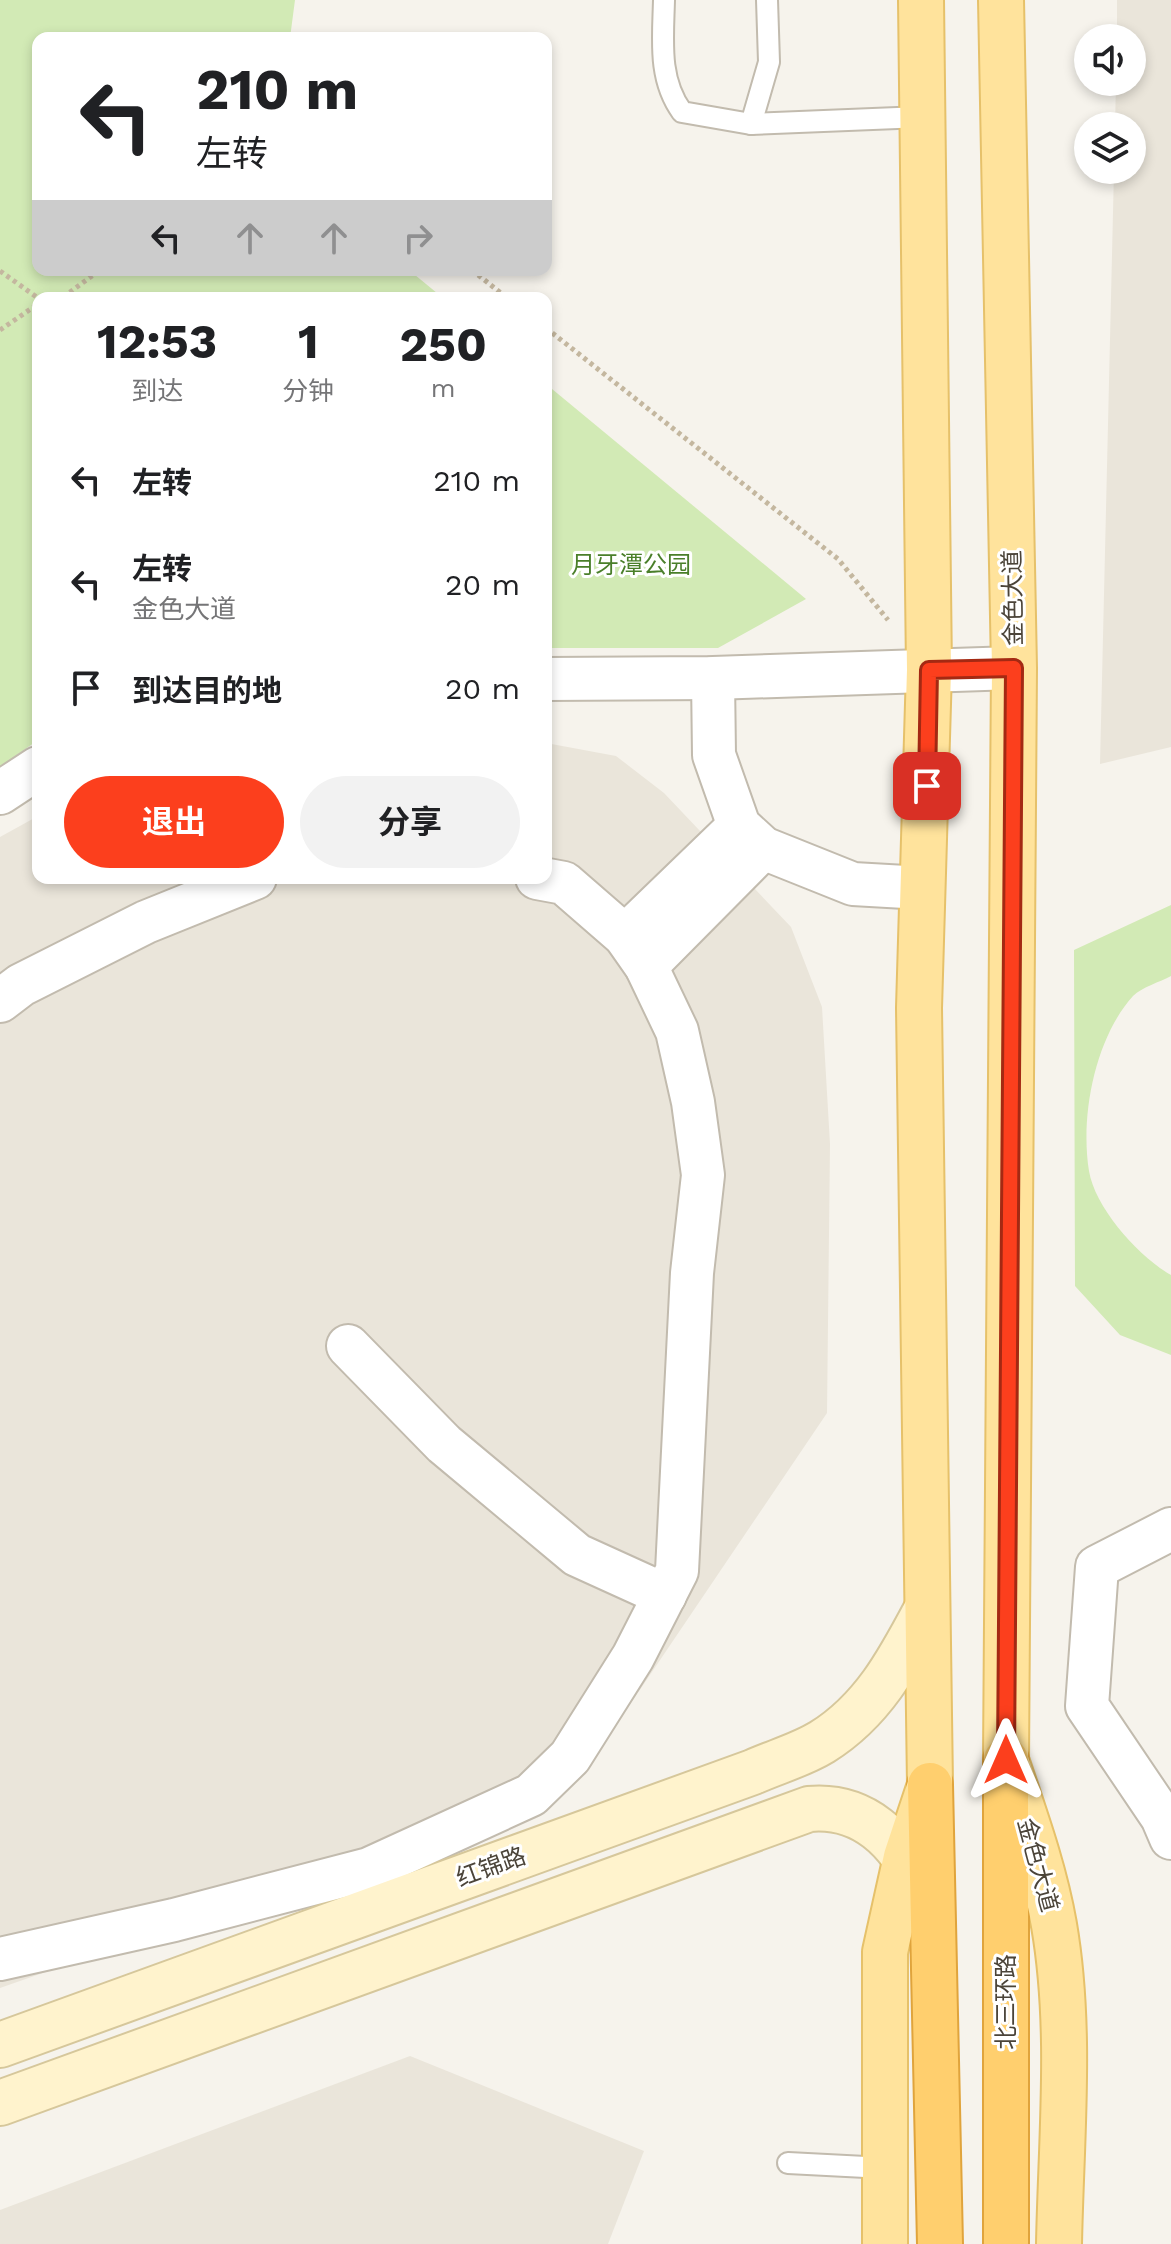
<!DOCTYPE html>
<html lang="zh">
<meta charset="utf-8">
<style>
:root{--surface:#fff;--page:#f2f2f2;--text:#202124;--muted:#757577;--accent:#fc3f1d}
body{margin:0;font-family:"Work Sans","Noto Sans SC",sans-serif;background:var(--page);color:var(--text);height:100vh;display:flex;flex-direction:column;font-size:30px;white-space:nowrap}
*{box-sizing:border-box;margin:0}
p{font-size:26px;color:var(--muted)}
.icon{flex:none;width:44px;height:44px;fill:none;stroke:currentColor;stroke-width:2;stroke-linecap:round;stroke-linejoin:round}
.map{position:relative;flex:1;overflow:hidden}
.drawer{position:absolute;left:32px;top:292px;width:520px;height:592px;display:flex;flex-direction:column;background:var(--surface);border-radius:16px;box-shadow:0 4px 12px #0003}
.drawer>*{flex:none}
.hud{position:absolute;left:32px;top:32px;width:520px;height:244px;border-radius:16px;box-shadow:0 4px 12px #0003;background:#fff;color:var(--text);overflow:hidden}
.tools{position:absolute;left:1074px;top:24px;display:grid;gap:16px}
.tools a{display:grid;place-items:center;width:72px;height:72px;border-radius:50%;background:var(--surface);box-shadow:0 4px 12px #0003;font-size:40px}
.pin{position:absolute;display:grid;place-items:center;width:68px;height:68px;color:#fff;margin:-34px;border-radius:16px;box-shadow:0 4px 12px #0006}
.me{position:absolute;width:88px;margin:-44px;rotate:0deg;stroke-linejoin:round;filter:drop-shadow(0 0 6px #0008)}
.turn{display:flex;align-items:center;gap:28px;height:168px;padding:0 32px;font-size:36px}
.turn .icon{width:104px;height:104px;stroke-width:2.5}
.turn b{display:block;font-size:56px;line-height:68px}
.lanes{display:flex;align-items:center;height:76px;padding:0 32px;background:#0003;justify-content:center;gap:40px;direction:ltr}
.lanes .off{opacity:.35}
.eta{display:flex;justify-content:space-evenly;align-items:center;height:136px;text-align:center}
.eta b{font-size:48px;font-weight:700;line-height:56px}
.button{display:flex;gap:16px;margin-top:auto;padding:16px 32px}
.button a{flex:1;height:92px;border-radius:48px;background:var(--accent);color:#fff;font-size:32px;font-weight:700;line-height:92px;text-align:center}
.button a+a{background:var(--page);color:var(--text)}
ul{padding:0;list-style:none}
li{display:flex;align-items:center;gap:24px;height:104px;padding:0 32px}
li div{flex:1}
li b{display:block;font-size:30px}
li em{font-style:normal}
.map>svg:first-child{display:block}
.residential{fill:#eae5da}
.green{fill:#d2eab5}
.lines{fill:none;stroke-linecap:round;stroke-linejoin:round}
.lane-casing{stroke:#c2bbae;stroke-width:24}
.street-casing{stroke:#c2bbae;stroke-width:46}
.secondary-casing{stroke:#d6c79b;stroke-width:48}
.primary-casing{stroke:#e6c16a;stroke-width:48}
.highway-casing{stroke:#e0a43c;stroke-width:48}
.path{stroke:#c4b79f;stroke-width:5;stroke-dasharray:4 4;stroke-linecap:butt}
.lane{stroke:#fff;stroke-width:20}
.street{stroke:#fff;stroke-width:42}
.secondary{stroke:#fff3cd;stroke-width:44}
.primary{stroke:#ffe39c;stroke-width:44}
.highway{stroke:#ffcf6e;stroke-width:44}
.route-casing{stroke:#a42913;stroke-width:20}
.route{stroke:#fc3f1d;stroke-width:14}
.labels{text-anchor:middle;stroke-width:6;stroke-linejoin:round;paint-order:stroke}
.park-label{font-size:24px;fill:#4a7f2a;stroke:#fff}
.street-label{font-size:24px;fill:#4b4439;stroke:#fff}
</style>
<div class="map">
<svg width="1171" height="2244" viewBox="0 0 1171 2244">
<rect width="100%" height="100%" fill="#f6f3ec"/>
<!-- residential -->
<g class="residential">
<polygon points="1117,0 1171,0 1171,747 1100,764 1114,170 1132,170 1132,126 1115,126 1116,82 1132,82 1132,38 1117,38"/>
<polygon points="546,743 616,756 664,793 791,927 822,1007 830,1144 827,1413 608,1737 534,1801 0,1988 0,837 38,816 38,878 546,878"/>
<polygon points="410,2056 644,2151 608,2244 0,2244 0,2210"/>
</g>
<!-- green -->
<g class="green">
<polygon points="0,0 295,0 290,38 38,38 38,270 409,270 443,298 38,298 38,740 0,767"/>
<polygon points="546,384 806,599 718,648 546,648"/>
<path d="M 1171,905 L 1171,976 C 1160,982 1142,987 1133,996 C 1095,1038 1080,1116 1089,1171 C 1095,1208 1139,1257 1171,1275 L 1171,1355 L 1120,1335 L 1075,1286 L 1074,950 Z"/>
</g>
<g class="lines">
<defs>
<g id="lane">
<path d="M 664,0 C 663,40 658,79 682,112 L 751,124 L 922,117"/>
<polyline points="751,124 769,62 767,0"/>
<polyline points="788,2163 885,2168"/>
</g>
<g id="street">
<polyline points="713,678 714,755 739,826 763,848 853,884 923,888"/>
<polyline points="546,679 713,678 1014,668"/>
<polyline points="0,793 38,768"/>
<polyline points="625,936 739,826"/>
<polyline points="646,966 763,848"/>
<polyline points="0,1001 21,985 146,922 255,878"/>
<polyline points="348,1346 444,1444 577,1555 665,1595"/>
<polyline points="1171,1529 1097,1567 1087,1706 1162,1817 1171,1838"/>
<polyline points="0,1959 174,1920 369,1869 531,1795 570,1757 633,1657 677,1571 692,1273 703,1175 693,1102 677,1031 646,966 625,936 564,883 537,878"/>
</g>
<g id="secondary">
<path d="M 0,2045 L 753,1772 C 775,1762 801,1755 822,1742 C 872,1711 898,1663 925,1612"/>
<path d="M 0,2103 L 809,1809 C 863,1804 900,1840 921,1888"/>
</g>
<g id="primary">
<path d="M 1001,0 L 1014,668 L 1006,1760 C 1024,1814 1044,1868 1054,1925 C 1072,2029 1061,2139 1059,2244"/>
<polyline points="885,2244 885,1952 906,1857 930,1785 919,1008 929,670 921,0"/>
</g>
<g id="highway">
<polyline points="930,1785 940,2244"/>
<polyline points="1006,2244 1006,1760"/>
</g>
</defs>
<!-- lane casing -->
<use href="#lane" class="lane-casing"/>
<!-- street casing -->
<use href="#street" class="street-casing"/>
<!-- secondary casing -->
<use href="#secondary" class="secondary-casing"/>
<!-- primary casing -->
<use href="#primary" class="primary-casing"/>
<!-- highway casing -->
<use href="#highway" class="highway-casing"/>
<!-- path -->
<g class="path">
<polyline points="472,270 507,298"/>
<polyline points="0,271 38,298"/>
<polyline points="55,298 66,295 100,270"/>
<polyline points="546,328 838,559 888,620"/>
<polyline points="0,330 38,304"/>
</g>
<!-- lane -->
<use href="#lane" class="lane"/>
<!-- street -->
<use href="#street" class="street"/>
<!-- secondary -->
<use href="#secondary" class="secondary"/>
<!-- primary -->
<use href="#primary" class="primary"/>
<!-- highway -->
<use href="#highway" class="highway"/>
</g>
<g class="lines">
<defs>
<polyline id="route" points="927,786 929,670 1014,668 1006,1760"/>
</defs>
<!-- route casing -->
<use href="#route" class="route-casing"/>
<!-- route -->
<use href="#route" class="route"/>
</g>
<g class="labels">
<!-- park labels -->
<g class="park-label">
<text x="631" y="573">月牙潭公园</text>
</g>
<!-- street labels -->
<g class="street-label">
<text transform="translate(1013 598) rotate(-91)" y="8">金色大道</text>
<text transform="translate(1038 1865) rotate(75)" y="8">金色大道</text>
<text transform="translate(491 1867) rotate(-20)" y="8">红锦路</text>
<text transform="translate(1006 2002) rotate(-90)" y="8">北三环路</text>
</g>
</g>
</svg>
<div class="tools">
<a><svg class="icon" aria-label="sound" viewBox="0 0 24 24"><path d="M4 9h4l5-4v14l-5-4H4zM17 9q2 3 0 6"/></svg></a>
<a><svg class="icon" aria-label="layers" viewBox="0 0 24 24"><path d="M12 4l9 5-9 5-9-5zM3 14l9 5 9-5"/></svg></a>
</div>
<div class="pin" style="left:927px;top:786px;background:#d93025"><svg class="icon" aria-label="arrive" viewBox="0 0 24 24"><path d="M6 21V4h12l-3 4 3 4H6"/></svg></div>
<svg class="me" style="left:1006px;top:1760px" viewBox="-20 -20 40 40"><path d="M0-17L14 15 0 8-14 15z" fill="#fc3f1d" stroke="#fff" stroke-width="4"/></svg>
<div class="hud">
<div class="turn"><svg class="icon" aria-label="left" viewBox="0 0 24 24"><path d="M17 20v-9H6M10 6l-5 5 5 5"/></svg><div><b>210 m</b>左转</div></div>
<div class="lanes"><svg class="icon" aria-label="left" viewBox="0 0 24 24"><path d="M17 20v-9H6M10 6l-5 5 5 5"/></svg><svg class="icon off" aria-label="ahead" viewBox="0 0 24 24"><path d="M12 20V5M6 11l6-6 6 6"/></svg><svg class="icon off" aria-label="ahead" viewBox="0 0 24 24"><path d="M12 20V5M6 11l6-6 6 6"/></svg><svg class="icon off" aria-label="right" viewBox="0 0 24 24"><path d="M7 20v-9h11M14 6l5 5-5 5"/></svg></div>
</div>
<section class="drawer">
<div class="eta">
<div><b>12:53</b><p>到达</p></div>
<div><b>1</b><p>分钟</p></div>
<div><b>250</b><p>m</p></div>
</div>
<ul>
<li><svg class="icon" aria-label="left" viewBox="0 0 24 24"><path d="M17 20v-9H6M10 6l-5 5 5 5"/></svg><div><b>左转</b></div><em>210 m</em></li>
<li><svg class="icon" aria-label="left" viewBox="0 0 24 24"><path d="M17 20v-9H6M10 6l-5 5 5 5"/></svg><div><b>左转</b><p>金色大道</p></div><em>20 m</em></li>
<li><svg class="icon" aria-label="arrive" viewBox="0 0 24 24"><path d="M6 21V4h12l-3 4 3 4H6"/></svg><div><b>到达目的地</b></div><em>20 m</em></li>
</ul>
<div class="button"><a>退出</a><a>分享</a></div>
</section>
</div>
